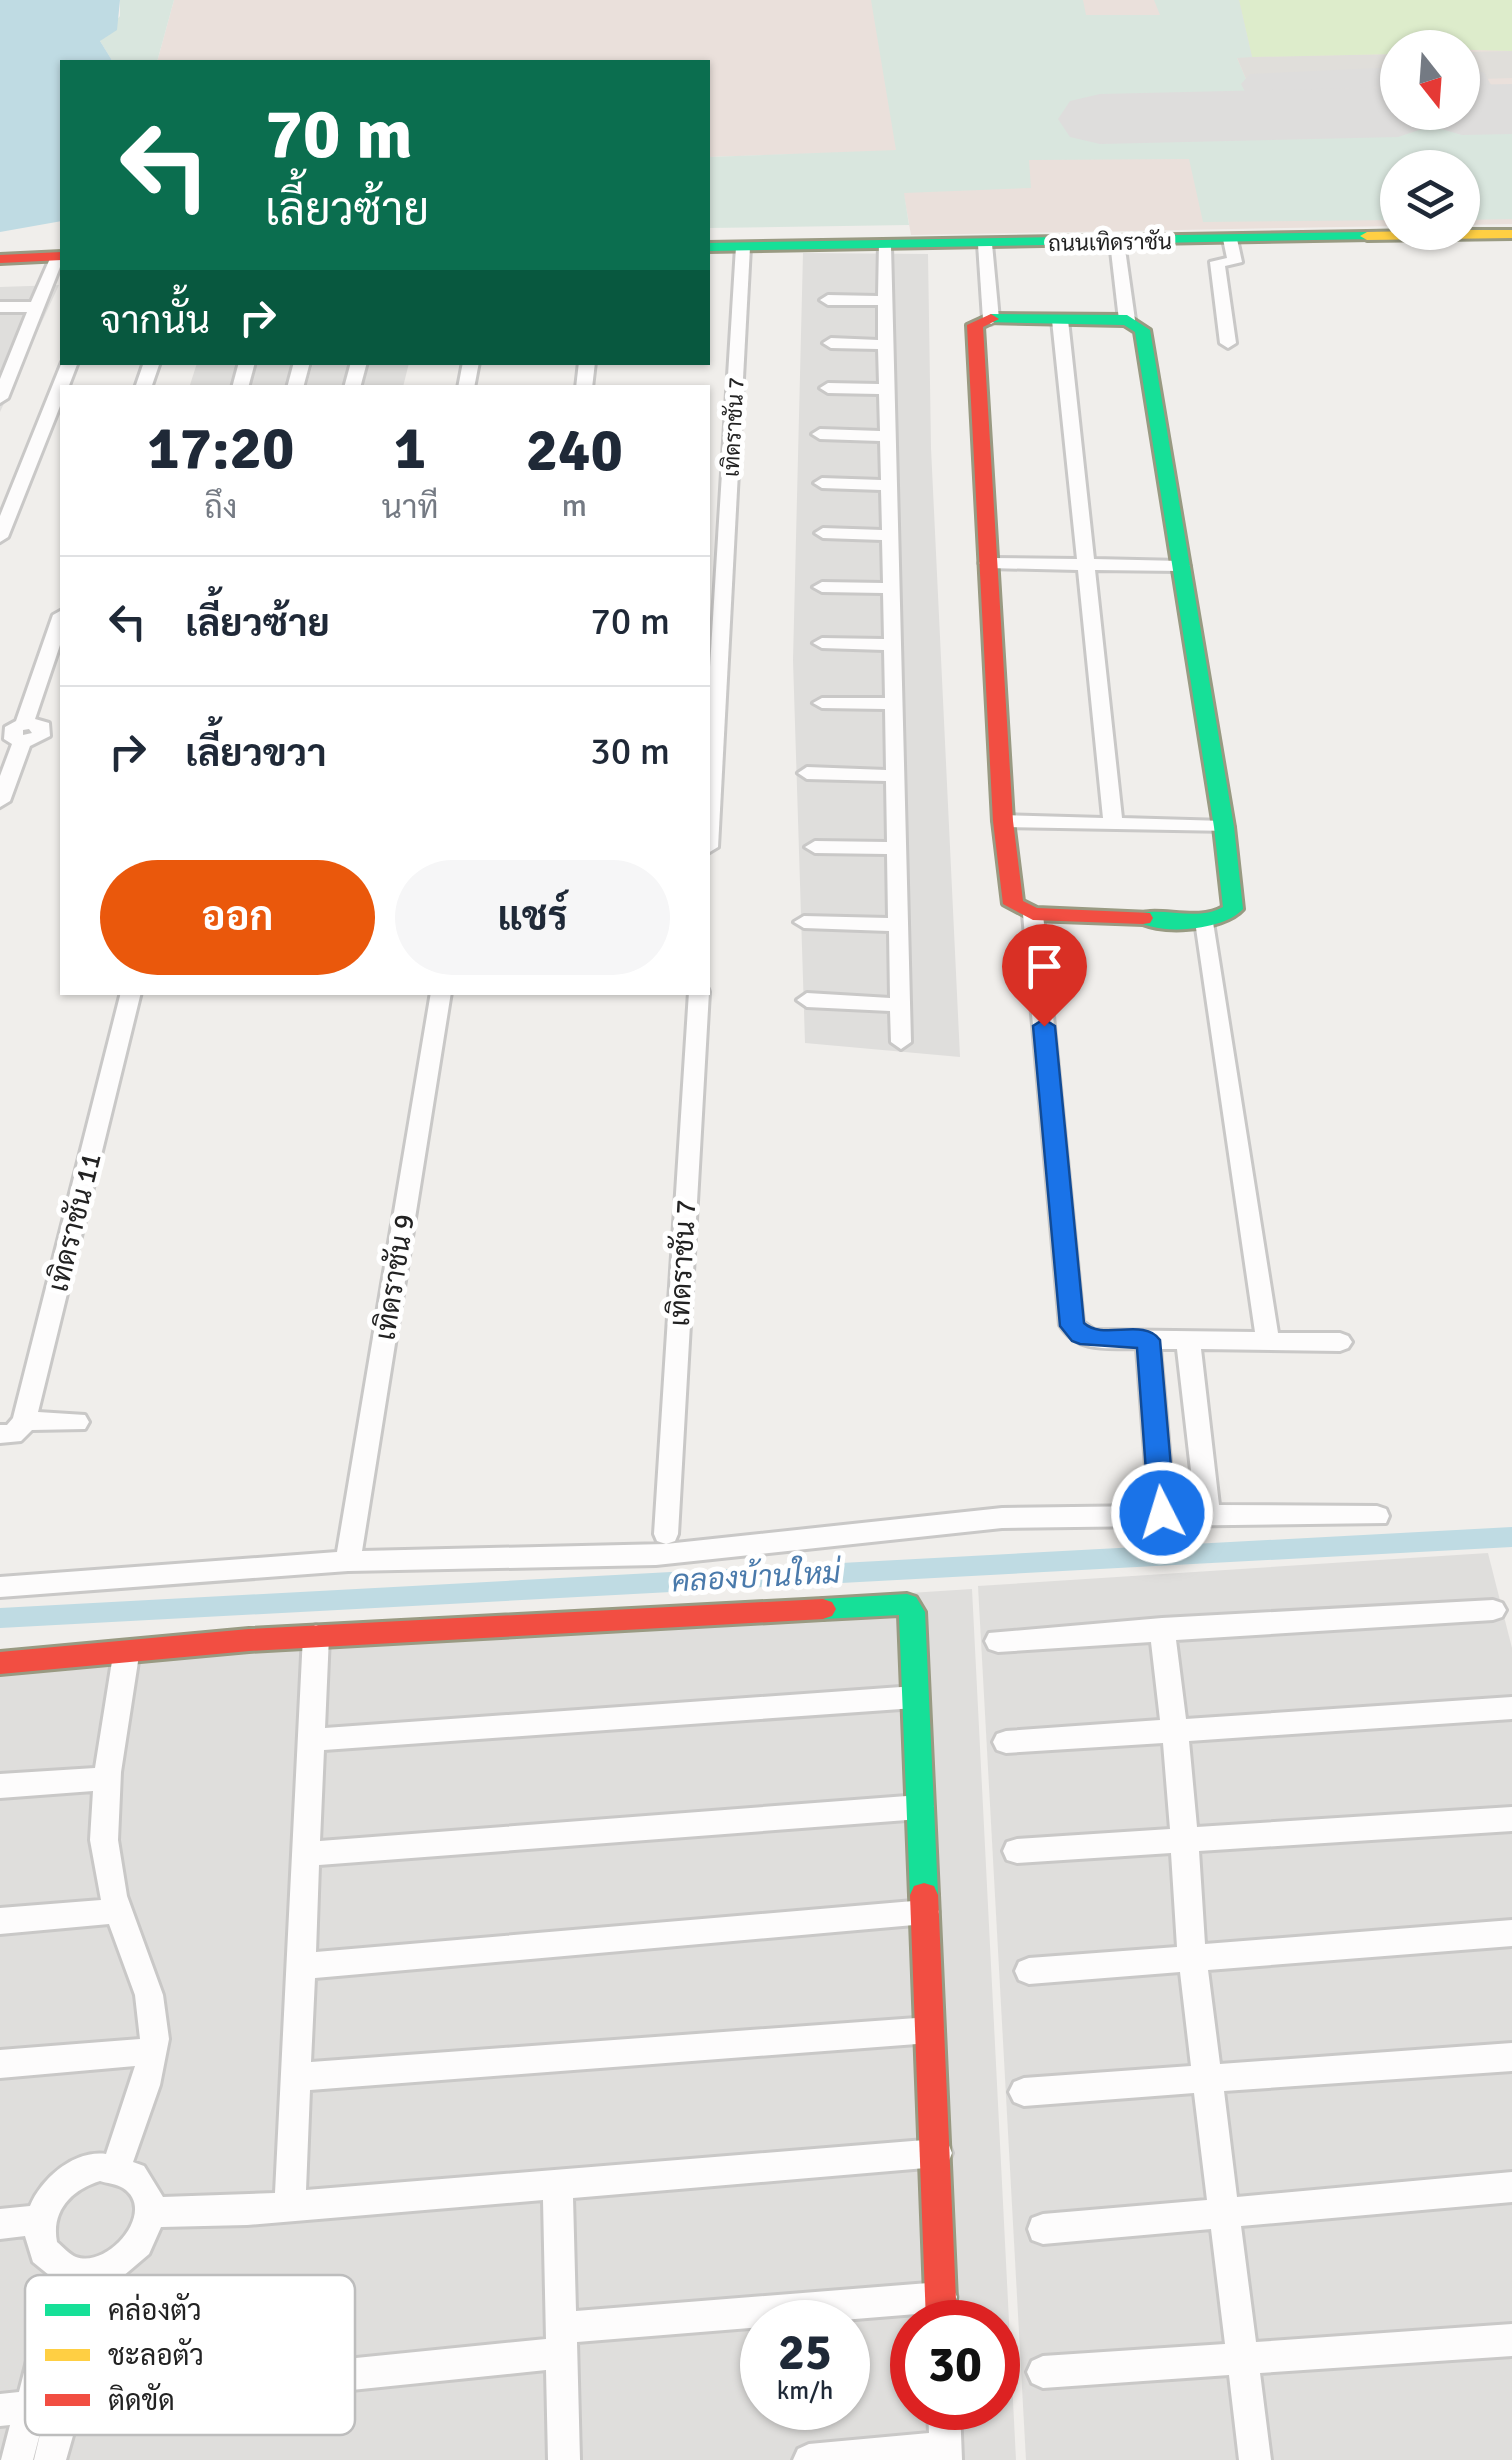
<!DOCTYPE html>
<html lang="th">
<meta charset="utf-8">
<style>
:root{--surface:#fff;--page:#f6f6f7;--text:#1f2937;--muted:#747a83;--line:#e0e1e3;--accent:#ea580c}
body{margin:0;font-family:Signika,Sarabun,sans-serif;background:var(--page);color:var(--text);height:100vh;display:flex;flex-direction:column;font-size:38px;white-space:nowrap}
*{box-sizing:border-box;margin:0}
p{font-size:32px;color:var(--muted)}
.icon{flex:none;width:55px;height:55px;fill:none;stroke:currentColor;stroke-width:2;stroke-linecap:round;stroke-linejoin:round}
.map{position:relative;flex:1;overflow:hidden}
.details{position:absolute;left:60px;top:385px;width:650px;height:610px;display:flex;flex-direction:column;background:var(--surface);border-radius:0px;box-shadow:0 2px 8px #0004}
.details>*{flex:none}
.hud{position:absolute;left:60px;top:60px;width:650px;height:305px;border-radius:0px;box-shadow:0 2px 8px #0004;background:#0b6e4f;color:#fff;overflow:hidden}
.needle{width:65px;rotate:163deg}
.controls{position:absolute;left:1380px;top:30px;display:grid;gap:20px}
.controls a{display:grid;place-items:center;width:100px;height:100px;border-radius:50%;background:var(--surface);box-shadow:0 2px 8px #0004;font-size:50px}
.speed{position:absolute;left:740px;top:2300px;display:flex;gap:20px;font-size:50px;font-weight:700;text-align:center}
.speed>*{display:grid;place-content:center;width:130px;height:130px;border-radius:50%;background:var(--surface);box-shadow:0 2px 8px #0004;line-height:1}
.speed small{font-size:25px;font-weight:400}
.speed .limit{border:15px solid #d22;background:#fff;color:#111}
.pin{position:absolute;display:grid;place-items:center;width:85px;height:85px;color:#fff;margin:-102px -42px;border-radius:50% 50% 50% 0;rotate:-45deg;box-shadow:0 0 10px #0007}
.pin .icon{rotate:45deg}
.me{position:absolute;width:110px;margin:-55px;rotate:355deg;stroke-linejoin:round;filter:drop-shadow(0 0 8px #0008)}
.turn{display:flex;align-items:center;gap:35px;height:210px;padding:0 40px;font-size:45px}
.turn .icon{width:130px;height:130px;stroke-width:2.5}
.turn b{display:block;font-size:70px;line-height:85px}
.then{display:flex;align-items:center;height:95px;padding:0 40px;background:#0003;gap:20px;font-size:38px}
.eta{display:flex;justify-content:space-evenly;align-items:center;height:170px;text-align:center}
.eta b{font-size:60px;font-weight:700;line-height:70px}
.button{display:flex;gap:20px;margin-top:auto;padding:20px 40px}
.button a{flex:1;height:115px;border-radius:60px;background:var(--accent);color:#fff;font-size:40px;font-weight:700;line-height:115px;text-align:center}
.button a+a{background:var(--page);color:var(--text)}
ul{padding:0;list-style:none}
li{display:flex;align-items:center;gap:30px;height:130px;padding:0 40px;border-top:2px solid var(--line)}
li div{flex:1}
li b{display:block;font-size:38px}
li em{font-style:normal}
.map>svg:first-child{display:block}
.residential{fill:#dfdedc;fill-rule:evenodd}
.military{fill:#eae0db;fill-rule:evenodd}
.airport{fill:#e0deda}
.grass{fill:#ddeccb}
.wetland{fill:#d9e6de}
.water{fill:#bfdbe3}
.lines{fill:none;stroke-linecap:round;stroke-linejoin:round}
.canal{fill:#bfdbe3;fill-rule:evenodd}
.taxiway{fill:#dedddc;fill-rule:evenodd}
.runway{fill:#dedddc;fill-rule:evenodd}
.street-casing{stroke:#c9c8c7;stroke-width:6}
.fast-casing{stroke:#999a82;stroke-width:6}
.slow-casing{stroke:#999a82;stroke-width:6}
.jam-casing{stroke:#999a82;stroke-width:6}
.street{fill:#fdfcfc;fill-rule:evenodd}
.fast{fill:#16e098;fill-rule:evenodd}
.slow{fill:#ffcf43;fill-rule:evenodd}
.jam{fill:#f24e42;fill-rule:evenodd}
.route{fill:#1a73e8;stroke:#114b97;stroke-width:2.5}
.labels{text-anchor:middle;stroke-width:10;stroke-linejoin:round;paint-order:stroke}
.far-street-label{font-size:22px;fill:#222;stroke:#fff}
.street-label{font-size:28px;fill:#222;stroke:#fff}
.water-label{font-size:30px;font-style:italic;fill:#4a7aab;stroke:#fff}
.key{fill:#fff;stroke:#bdbdbd;stroke-width:2.5}
.key-label{font-size:28px;fill:#222}
</style>
<div class="map">
<svg width="1512" height="2460" viewBox="0 0 1512 2460">
<rect width="100%" height="100%" fill="#f0eeeb"/>
<!-- residential -->
<g class="residential">
<polygon points="803,253 928,254 931,448 960,1057 805,1043 793,660"/>
<polygon points="59,285 0,412 0,287"/>
<polygon points="197,363 296,363 290,387 189,388"/>
<polygon points="313,363 409,363 403,387 306,388"/>
<polygon points="1488,1553 1512,1648 1512,2460 1026,2460 978,1586"/>
<path d="M 972,1589 L 1016,2460 L 0,2460 L 0,1651 ZM 762,2322 L 848,2322 L 848,2408 L 762,2408 ZM 912,2322 L 998,2322 L 998,2408 L 912,2408 Z"/>
</g>
<!-- military -->
<path class="military" d="M 174,0 L 1512,0 L 1512,224 L 1463,225 L 1462,168 L 1398,168 L 1397,226 L 911,235 L 896,151 L 708,157 L 708,62 L 157,62 ZM 1398,48 L 1462,48 L 1462,112 L 1398,112 Z"/>
<!-- airport -->
<g class="airport">
<polygon points="1512,51 1512,78 1483,79 1494,100 1470,101 1463,87 1463,52"/>
<polygon points="1397,54 1397,82 1276,84 1285,105 1257,105 1237,57"/>
</g>
<!-- grass -->
<polygon class="grass" points="1239,0 1512,0 1512,51 1398,48 1397,54 1252,57"/>
<!-- wetland -->
<g class="wetland">
<polygon points="120,0 174,0 157,62 113,62 100,41 120,16"/>
<polygon points="871,0 1083,0 1086,15 1160,15 1154,0 1239,0 1252,57 1237,58 1257,105 1091,109 1096,129 1512,120 1512,219 1463,220 1462,168 1398,168 1397,220 1203,222 1189,159 1029,160 1031,188 904,193 909,225 708,228 708,157 896,150"/>
</g>
<!-- water -->
<polygon class="water" points="0,0 120,0 117,30 100,41 113,62 62,62 62,221 0,232"/>
<g class="lines">
<!-- canal -->
<polygon class="canal" points="1512,1527 1512,1547 0,1628 0,1608"/>
<!-- taxiway -->
<g class="taxiway">
<polygon points="1462,66 1484,73 1499,98 1512,103 1511,116 1499,119 1473,112 1462,95"/>
<path d="M 1398,67 L 1398,87 L 1279,91 L 1288,108 C 1278,123 1265,127 1248,122 L 1243,115 L 1252,105 L 1241,84 L 1250,74 Z"/>
</g>
<!-- runway -->
<polygon class="runway" points="1512,84 1512,134 1462,135 1431,126 1398,137 1100,144 1070,137 1058,119 1070,101 1100,94 1398,87 1398,112 1462,112 1462,85"/>
<defs>
<g id="street">
<polygon points="1230,235 1237,239 1242,262 1225,266 1236,343 1228,348 1220,343 1210,262 1227,258 1223,239"/>
<polygon points="1117,238 1124,242 1135,320 1127,325 1119,320 1110,242"/>
<polygon points="985,240 992,244 999,319 991,324 983,319 978,244"/>
<polygon points="743,243 750,247 718,847 708,853 708,699 736,247"/>
<polygon points="879,243 891,246 911,1042 901,1049 891,1042 890,1011 807,1007 797,1000 807,993 890,998 889,931 804,928 794,922 804,916 888,918 887,854 815,853 805,847 815,841 887,842 886,781 807,779 798,773 807,767 886,770 885,709 822,708 813,703 822,698 885,698 884,650 822,648 813,643 822,638 884,639 883,593 822,592 813,587 822,582 883,583 882,540 823,538 815,533 823,528 882,530 881,490 822,488 814,483 822,478 881,480 880,441 820,439 812,434 820,429 880,431 879,394 828,393 820,388 828,383 879,384 878,349 831,348 823,343 831,338 878,340 878,305 828,305 820,300 828,295 878,296"/>
<polygon points="52,254 62,254 62,262 8,398 0,403 0,379 27,312 0,312 0,302 31,302"/>
<polygon points="1060,315 1068,320 1094,559 1181,561 1190,566 1181,571 1095,570 1122,818 1224,821 1234,827 1231,831 1003,827 993,821 1003,815 1103,818 1078,570 988,568 979,563 988,558 1077,559 1052,320"/>
<polygon points="62,362 78,362 68,388 62,388 62,401 8,537 0,542 0,516"/>
<polygon points="144,362 160,362 151,388 135,388"/>
<polygon points="239,362 255,362 248,388 232,388"/>
<polygon points="294,362 310,362 303,388 287,388"/>
<polygon points="351,362 367,362 360,388 344,388"/>
<polygon points="463,362 479,362 474,388 458,388"/>
<polygon points="579,362 595,362 592,388 576,388"/>
<path d="M 62,610 L 62,639 L 35,719 L 49,723 L 50,736 L 30,746 L 10,801 L 0,807 L 0,776 L 12,744 L 4,739 L 5,727 L 16,721 L 53,615 ZM 23,730 L 29,729 L 32,733 L 23,735 Z"/>
<path d="M 1033,908 L 1043,914 L 1083,1322 L 1094,1330 L 1255,1332 L 1195,921 L 1198,916 L 1212,916 L 1278,1333 L 1340,1333 L 1348,1336 L 1352,1342 L 1348,1348 L 1340,1351 L 1201,1349 L 1219,1505 L 1377,1506 L 1386,1509 L 1389,1516 L 1386,1523 L 1002,1528 L 656,1565 L 348,1571 L 0,1597 L 0,1577 L 337,1552 L 431,992 L 451,992 L 362,1551 L 666,1544 L 657,1541 L 654,1534 L 689,992 L 708,992 L 708,989 L 709,992 L 678,1534 L 675,1541 L 666,1544 L 1002,1508 L 1149,1506 L 1137,1348 C 1108,1348 1077,1353 1060,1325 L 1023,914 ZM 1160,1349 L 1177,1349 L 1195,1505 L 1174,1506 Z"/>
<polygon points="121,992 141,992 38,1412 85,1415 89,1422 85,1429 32,1430 21,1441 0,1443 0,1425 7,1425 13,1418"/>
<polygon points="1493,1600 1502,1603 1506,1610 1502,1617 1493,1620 1176,1640 1186,1719 1512,1697 1512,1719 1189,1741 1197,1827 1512,1807 1512,1831 1199,1851 1205,1944 1512,1920 1512,1946 1208,1970 1220,2064 1512,2043 1512,2071 1224,2091 1237,2197 1512,2172 1512,2202 1241,2226 1256,2342 1512,2324 1512,2356 1260,2373 1271,2460 1239,2460 1229,2375 1043,2388 1032,2383 1027,2372 1032,2361 1043,2356 1225,2344 1211,2229 1043,2244 1032,2240 1028,2229 1032,2218 1043,2214 1207,2200 1194,2093 1024,2106 1014,2102 1009,2092 1014,2082 1024,2078 1191,2066 1180,1972 1029,1984 1019,1980 1015,1971 1019,1962 1029,1958 1177,1947 1171,1853 1017,1863 1007,1860 1003,1851 1007,1842 1017,1839 1170,1829 1163,1743 1006,1753 997,1750 993,1742 997,1734 1006,1731 1160,1720 1151,1642 998,1652 989,1649 985,1641 989,1633 1162,1618"/>
<path d="M 316,1625 L 325,1629 L 329,1636 L 325,1728 L 915,1686 L 924,1689 L 928,1697 L 924,1705 L 915,1708 L 324,1750 L 320,1841 L 920,1795 L 930,1799 L 934,1807 L 930,1815 L 920,1819 L 319,1865 L 316,1952 L 925,1900 L 935,1903 L 939,1912 L 935,1921 L 925,1924 L 315,1978 L 311,2062 L 930,2017 L 940,2021 L 944,2030 L 940,2039 L 930,2043 L 310,2090 L 306,2190 L 937,2139 L 948,2143 L 952,2153 L 948,2163 L 937,2167 L 573,2198 L 576,2311 L 941,2282 L 952,2286 L 957,2297 L 952,2308 L 941,2312 L 818,2322 L 762,2322 L 762,2327 L 577,2342 L 580,2460 L 548,2460 L 546,2370 L 78,2418 L 66,2460 L 34,2460 L 43,2422 L 33,2460 L 1,2460 L 10,2425 L 0,2426 L 0,2394 L 19,2392 L 49,2275 L 33,2262 L 25,2236 L 0,2239 L 0,2209 L 30,2206 C 42,2178 74,2150 106,2154 L 135,2066 L 0,2078 L 0,2050 L 140,2039 L 135,1995 L 109,1924 L 0,1934 L 0,1908 L 101,1900 L 90,1840 L 93,1791 L 0,1798 L 0,1774 L 95,1768 L 113,1655 L 117,1647 L 126,1644 L 135,1647 L 139,1655 L 121,1772 L 118,1840 L 127,1896 L 163,1995 L 169,2039 L 160,2085 L 133,2162 L 144,2166 L 163,2197 L 275,2193 L 303,1636 L 307,1629 ZM 100,2181 C 106,2183 117,2184 123,2188 C 158,2210 109,2269 76,2257 C 70,2255 63,2247 57,2242 C 51,2211 71,2190 100,2181 ZM 543,2200 L 546,2339 L 86,2385 L 109,2301 L 122,2277 L 149,2254 L 161,2227 L 247,2225 ZM 77,2287 L 83,2288 L 51,2389 Z"/>
<polygon points="928,2408 960,2408 962,2460 793,2460 798,2449 809,2444 929,2433"/>
</g>
<g id="fast">
<polygon points="1367,232 1374,236 1372,239 708,251 708,243"/>
<path d="M 991,314 L 1127,315 L 1150,330 L 1234,827 L 1243,909 C 1224,931 1154,937 1133,918 C 1151,902 1195,924 1223,907 L 1214,827 L 1135,332 L 1124,325 L 986,322 L 983,319 Z"/>
<polygon points="907,1594 916,1597 925,1612 938,1895 934,1904 924,1907 914,1904 910,1895 899,1615 823,1619 814,1616 810,1609 814,1602 823,1599"/>
</g>
<polygon id="slow" points="1462,230 1512,230 1512,238 1367,240 1360,236 1367,232"/>
<g id="jam">
<polygon points="62,252 62,260 0,263 0,255"/>
<polygon points="991,314 999,319 983,327 1013,821 1023,901 1037,908 1150,913 1153,918 1150,923 1143,924 1033,920 1003,904 993,821 967,325"/>
<polygon points="823,1599 832,1602 836,1609 832,1616 823,1619 249,1651 0,1674 0,1652 249,1629"/>
<polygon points="924,1883 934,1886 938,1895 957,2322 926,2322 910,1895 914,1886"/>
</g>
</defs>
<!-- street casing -->
<use href="#street" class="street-casing"/>
<!-- fast casing -->
<use href="#fast" class="fast-casing"/>
<!-- slow casing -->
<use href="#slow" class="slow-casing"/>
<!-- jam casing -->
<use href="#jam" class="jam-casing"/>
<!-- street -->
<use href="#street" class="street"/>
<!-- fast -->
<use href="#fast" class="fast"/>
<!-- slow -->
<use href="#slow" class="slow"/>
<!-- jam -->
<use href="#jam" class="jam"/>
</g>
<!-- route -->
<path class="route" d="M 1044,1019 L 1055,1026 L 1084,1323 C 1103,1341 1144,1317 1160,1340 L 1175,1513 L 1162,1523 L 1149,1513 L 1137,1348 L 1080,1344 L 1072,1341 L 1060,1326 L 1033,1026 Z"/>
<g class="labels">
<!-- far-street labels -->
<g class="far-street-label">
<text transform="translate(1110 242) rotate(-1)" y="8">ถนนเทิดราชัน</text>
<text transform="translate(733 427) rotate(-87)" y="8">เทิดราชัน 7</text>
</g>
<!-- street labels -->
<g class="street-label">
<text transform="translate(74 1222) rotate(-76)" y="10">เทิดราชัน 11</text>
<text transform="translate(682 1263) rotate(-87)" y="10">เทิดราชัน 7</text>
<text transform="translate(394 1277) rotate(-81)" y="10">เทิดราชัน 9</text>
</g>
<!-- water labels -->
<g class="water-label">
<text transform="translate(756 1577) rotate(-3)" y="10">คลองบ้านใหม่</text>
</g>
</g>
<!-- legend -->
<rect x="25" y="2275" width="330" height="160" rx="15" class="key"/>
<rect x="45" y="2304" width="45" height="12" fill="#16e098"/>
<rect x="45" y="2349" width="45" height="12" fill="#ffcf43"/>
<rect x="45" y="2394" width="45" height="12" fill="#f24e42"/>
<g class="key-label">
<text x="108" y="2320">คล่องตัว</text>
<text x="108" y="2365">ชะลอตัว</text>
<text x="108" y="2410">ติดขัด</text>
</g>
</svg>
<div class="controls">
<a><svg class="needle" viewBox="-14 -14 28 28"><path d="M0-13l5 13h-10z" fill="#e53935"/><path d="M0 13l5-13h-10z" fill="#747a83"/></svg></a>
<a><svg class="icon" aria-label="layers" viewBox="0 0 24 24"><path d="M12 4l9 5-9 5-9-5zM3 14l9 5 9-5"/></svg></a>
</div>
<div class="speed"><div>25<small>km/h</small></div><div class="limit">30</div></div>
<div class="pin" style="left:1044px;top:1026px;background:#d93025"><svg class="icon" aria-label="arrive" viewBox="0 0 24 24"><path d="M6 21V4h12l-3 4 3 4H6"/></svg></div>
<svg class="me" style="left:1162px;top:1513px" viewBox="-20 -20 40 40"><circle r="17" fill="#1a73e8" stroke="#fff" stroke-width="3"/><path d="M0-11L8 9 0 5-8 9z" fill="#fff"/></svg>
<div class="hud">
<div class="turn"><svg class="icon" aria-label="left" viewBox="0 0 24 24"><path d="M17 20v-9H6M10 6l-5 5 5 5"/></svg><div><b>70 m</b>เลี้ยวซ้าย</div></div>
<div class="then">จากนั้น<svg class="icon" aria-label="right" viewBox="0 0 24 24"><path d="M7 20v-9h11M14 6l5 5-5 5"/></svg></div>
</div>
<section class="details">
<div class="eta">
<div><b>17:20</b><p>ถึง</p></div>
<div><b>1</b><p>นาที</p></div>
<div><b>240</b><p>m</p></div>
</div>
<ul>
<li><svg class="icon" aria-label="left" viewBox="0 0 24 24"><path d="M17 20v-9H6M10 6l-5 5 5 5"/></svg><div><b>เลี้ยวซ้าย</b></div><em>70 m</em></li>
<li><svg class="icon" aria-label="right" viewBox="0 0 24 24"><path d="M7 20v-9h11M14 6l5 5-5 5"/></svg><div><b>เลี้ยวขวา</b></div><em>30 m</em></li>
</ul>
<div class="button"><a>ออก</a><a>แชร์</a></div>
</section>
</div>
